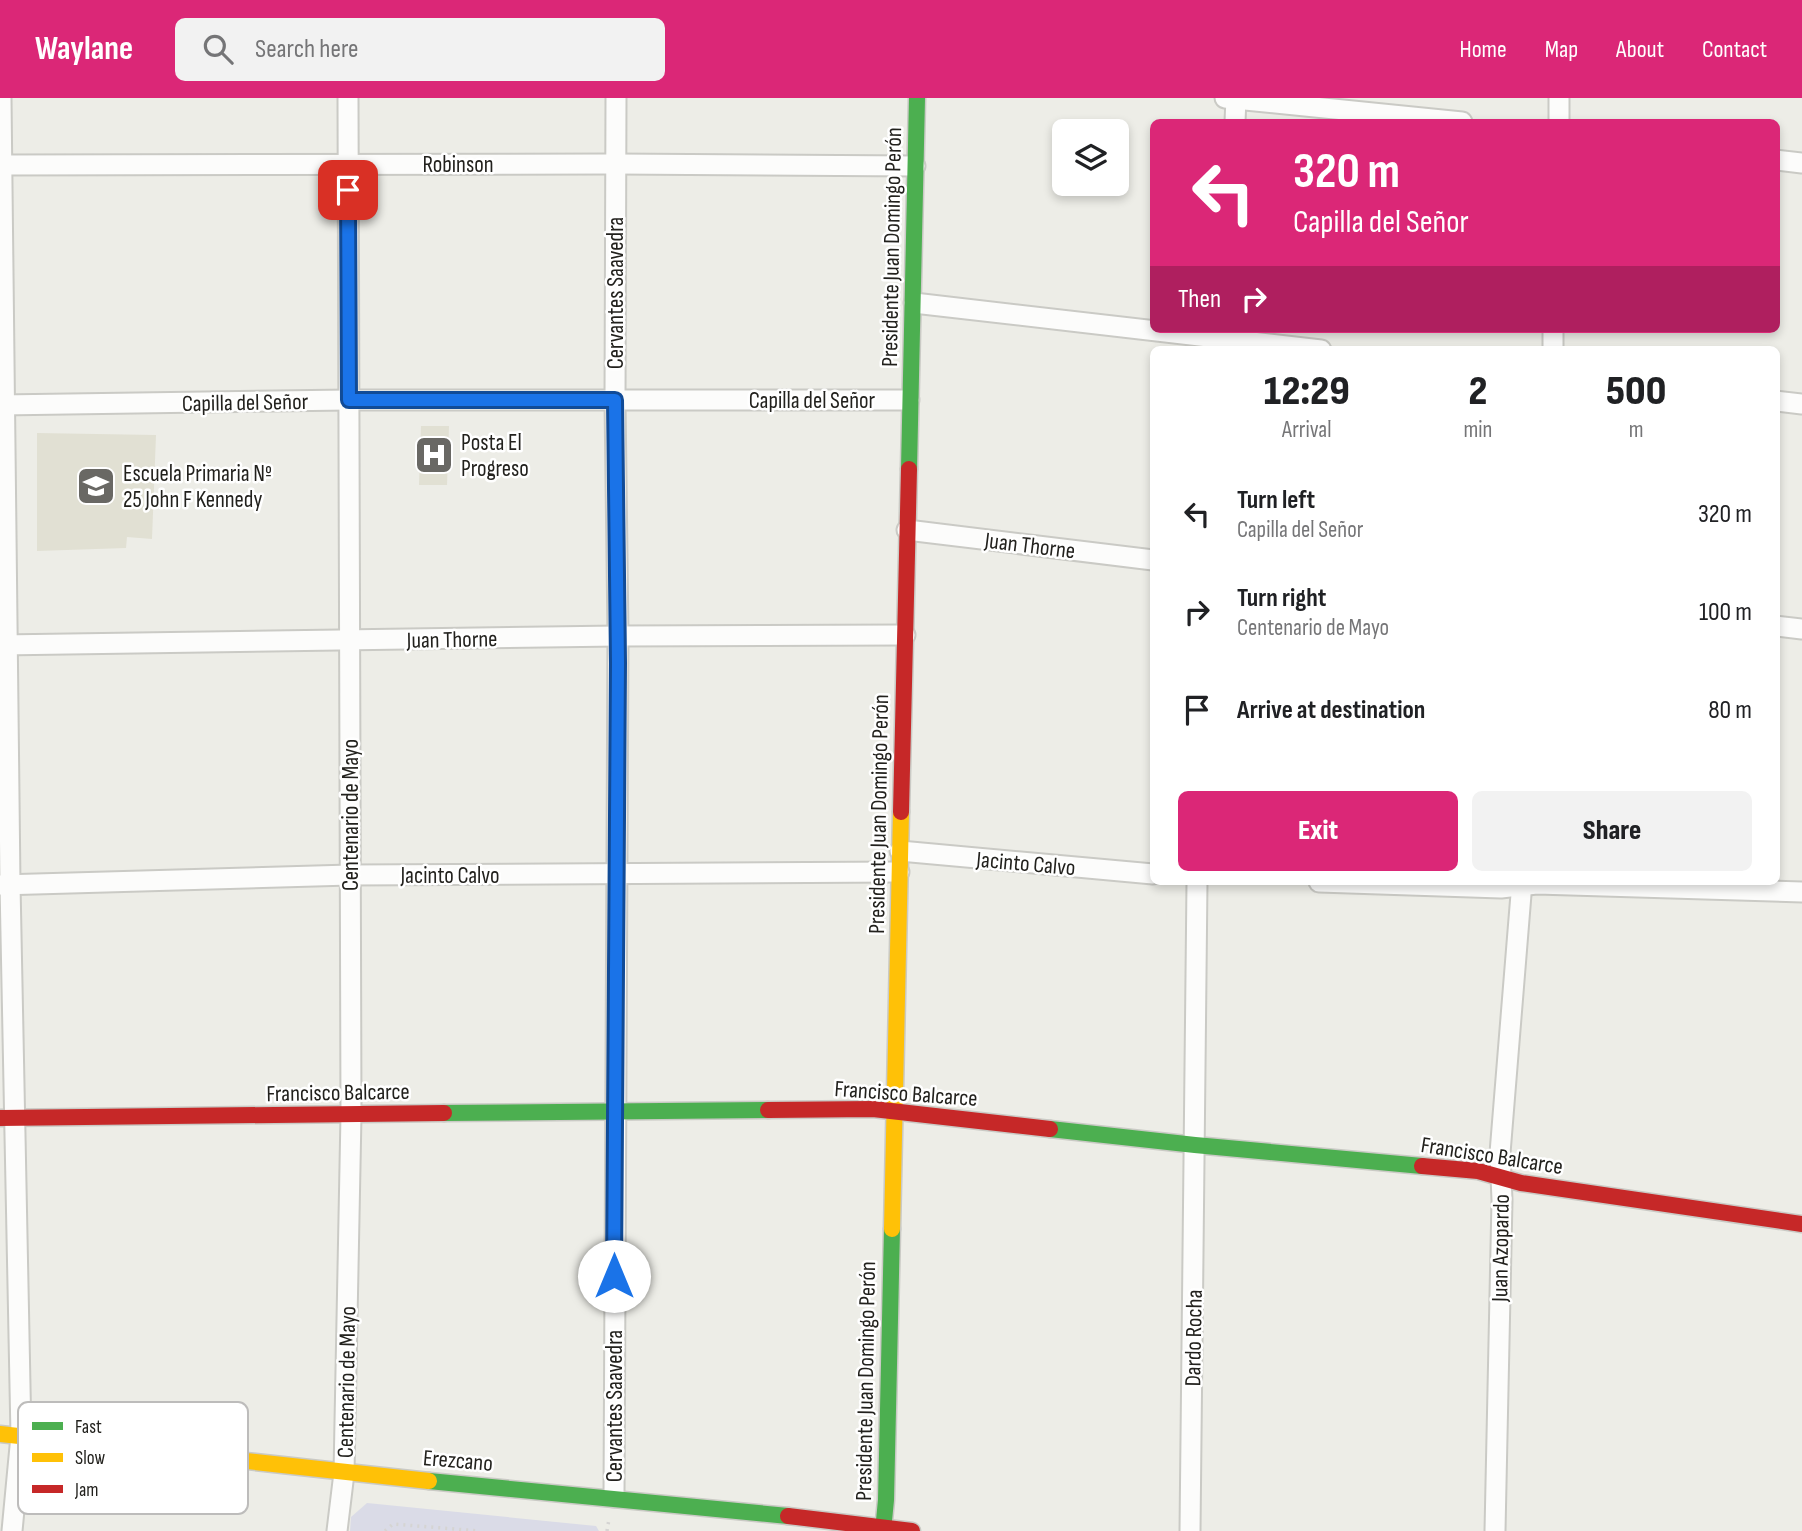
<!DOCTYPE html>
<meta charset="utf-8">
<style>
:root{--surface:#fff;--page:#f2f2f2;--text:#202124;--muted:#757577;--accent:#db2777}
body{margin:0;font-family:"Sofia Sans Condensed",sans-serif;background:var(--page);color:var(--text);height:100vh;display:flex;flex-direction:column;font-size:26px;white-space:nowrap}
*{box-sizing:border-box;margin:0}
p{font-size:23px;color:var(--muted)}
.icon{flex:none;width:38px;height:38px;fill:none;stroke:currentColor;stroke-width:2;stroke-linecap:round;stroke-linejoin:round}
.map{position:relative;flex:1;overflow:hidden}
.side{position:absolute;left:1150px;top:248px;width:630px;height:539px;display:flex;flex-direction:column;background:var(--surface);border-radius:10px;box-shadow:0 4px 10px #0003}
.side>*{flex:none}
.banner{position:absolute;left:1150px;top:21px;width:630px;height:214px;border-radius:10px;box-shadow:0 4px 10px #0003;background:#db2777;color:#fff;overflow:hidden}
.fabs{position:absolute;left:1052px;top:21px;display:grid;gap:14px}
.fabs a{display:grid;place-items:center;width:77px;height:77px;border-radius:10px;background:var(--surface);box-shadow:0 4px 10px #0003;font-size:35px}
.pin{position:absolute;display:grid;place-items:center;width:60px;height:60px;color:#fff;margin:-30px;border-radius:14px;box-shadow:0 4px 10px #0006}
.me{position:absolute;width:77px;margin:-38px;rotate:0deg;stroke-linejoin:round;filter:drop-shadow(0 0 5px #0008)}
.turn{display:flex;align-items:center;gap:24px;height:147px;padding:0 28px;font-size:32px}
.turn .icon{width:91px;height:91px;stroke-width:2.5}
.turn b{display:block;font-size:49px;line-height:60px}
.then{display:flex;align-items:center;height:66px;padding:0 28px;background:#0003;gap:14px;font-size:26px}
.eta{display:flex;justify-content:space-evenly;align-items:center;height:119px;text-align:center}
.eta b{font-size:42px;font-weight:800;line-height:49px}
.button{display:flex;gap:14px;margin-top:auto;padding:14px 28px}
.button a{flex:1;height:80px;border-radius:10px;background:var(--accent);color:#fff;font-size:28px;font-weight:800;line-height:80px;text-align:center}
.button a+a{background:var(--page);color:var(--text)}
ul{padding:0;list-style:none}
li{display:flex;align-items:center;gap:21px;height:98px;padding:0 28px}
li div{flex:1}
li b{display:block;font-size:26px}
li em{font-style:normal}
header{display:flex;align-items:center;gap:42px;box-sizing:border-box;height:98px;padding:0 35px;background:var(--accent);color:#fff}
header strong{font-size:33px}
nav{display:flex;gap:38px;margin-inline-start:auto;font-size:24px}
.search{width:490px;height:63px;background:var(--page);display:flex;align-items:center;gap:18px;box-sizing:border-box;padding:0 24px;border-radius:10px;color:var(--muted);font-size:26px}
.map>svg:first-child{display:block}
.built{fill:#e1e0d3}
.green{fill:#dadbe7}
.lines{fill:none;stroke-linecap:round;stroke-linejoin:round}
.street-casing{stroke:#cacac5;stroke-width:23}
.fast-casing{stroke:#cacac5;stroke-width:19}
.slow-casing{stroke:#cacac5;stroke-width:19}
.jam-casing{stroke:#cacac5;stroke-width:19}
.path{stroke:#d5d4d3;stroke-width:3.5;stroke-dasharray:2 5;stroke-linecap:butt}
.street{stroke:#fcfcfb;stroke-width:19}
.fast{stroke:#4caf50;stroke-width:16}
.slow{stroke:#ffc107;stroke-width:16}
.jam{stroke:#c62828;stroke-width:16}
.route-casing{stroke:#114b97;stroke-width:18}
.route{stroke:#1a73e8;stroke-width:12}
.labels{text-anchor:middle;stroke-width:5;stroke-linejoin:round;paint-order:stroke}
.street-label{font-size:23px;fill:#22211d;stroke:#fff}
.poi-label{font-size:23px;fill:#22211d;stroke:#fff;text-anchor:start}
.key{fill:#fff;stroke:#bdbcbb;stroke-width:2}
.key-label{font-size:19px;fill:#22211d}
</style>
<header>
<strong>Waylane</strong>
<div class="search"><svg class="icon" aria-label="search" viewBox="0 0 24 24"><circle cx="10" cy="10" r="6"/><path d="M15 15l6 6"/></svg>Search here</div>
<nav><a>Home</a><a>Map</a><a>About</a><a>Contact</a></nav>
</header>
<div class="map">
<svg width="1802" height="1433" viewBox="0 0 1802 1433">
<rect width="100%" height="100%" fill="#edede7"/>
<!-- built -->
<g class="built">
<polygon points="421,328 449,328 447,387 419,387"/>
<polygon points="37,335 156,337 152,441 127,439 126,450 37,453"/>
</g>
<!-- green -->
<polygon class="green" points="367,1405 596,1428 599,1433 350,1433 351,1419"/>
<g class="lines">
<defs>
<g id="street">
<polyline points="1,0 10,786 21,1338 12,1433"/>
<polyline points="1225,0 1462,24"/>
<polyline points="1235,24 1236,0"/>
<polyline points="1559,24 1559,0"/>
<polyline points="1776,62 1802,65"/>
<polyline points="0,67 615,66 915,68"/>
<polyline points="914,205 1321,252"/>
<polyline points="1553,252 1553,231"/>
<polyline points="1776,303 1802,306"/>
<polyline points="0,307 349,302 909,302"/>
<polyline points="907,432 1153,462"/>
<polyline points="1776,528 1802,531"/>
<polyline points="0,547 618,538 905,537"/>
<polyline points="900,753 1153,776"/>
<polyline points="1319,784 1501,790 1537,786 1802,794"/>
<polyline points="0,787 350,777 899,774"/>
<polyline points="614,1399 618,538 615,302 616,0"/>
<polyline points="337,1433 344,1375 351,1017 348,0"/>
<polyline points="1190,1433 1197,784"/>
<polyline points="1495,1433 1502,1102 1500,1055 1522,784"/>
</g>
<g id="fast">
<polyline points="909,371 917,0"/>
<polyline points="444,1015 768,1012"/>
<polyline points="1050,1031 1195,1047 1422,1068"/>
<polyline points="429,1383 788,1418"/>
<polyline points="883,1433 886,1402 892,1131"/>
</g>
<g id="slow">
<polyline points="892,1131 901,714"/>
<polyline points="0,1336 429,1383"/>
</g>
<g id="jam">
<polyline points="901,714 909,371"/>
<polyline points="768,1012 873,1011 1050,1031"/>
<polyline points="0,1020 444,1015"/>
<polyline points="1422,1068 1478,1073 1521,1085 1802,1126"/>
<polyline points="788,1418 912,1433"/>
</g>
</defs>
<!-- street casing -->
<use href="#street" class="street-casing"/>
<!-- fast casing -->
<use href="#fast" class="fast-casing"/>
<!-- slow casing -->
<use href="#slow" class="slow-casing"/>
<!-- jam casing -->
<use href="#jam" class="jam-casing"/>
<!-- path -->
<g class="path">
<polyline points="385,1433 393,1426 479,1433"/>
<polyline points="607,1433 609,1421"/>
</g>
<!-- street -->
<use href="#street" class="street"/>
<!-- fast -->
<use href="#fast" class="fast"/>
<!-- slow -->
<use href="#slow" class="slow"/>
<!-- jam -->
<use href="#jam" class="jam"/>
</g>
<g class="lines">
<defs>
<polyline id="route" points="348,92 349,302 615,302 618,565 614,1178"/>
</defs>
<!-- route casing -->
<use href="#route" class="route-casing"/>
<!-- route -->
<use href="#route" class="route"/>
</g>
<!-- icons -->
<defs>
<symbol id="hospital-square" viewBox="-11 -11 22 22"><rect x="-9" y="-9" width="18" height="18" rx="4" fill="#696864" stroke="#fff"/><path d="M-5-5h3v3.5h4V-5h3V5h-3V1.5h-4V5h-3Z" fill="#fff"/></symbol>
<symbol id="school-square" viewBox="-11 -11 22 22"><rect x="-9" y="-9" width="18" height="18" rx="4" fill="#696864" stroke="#fff"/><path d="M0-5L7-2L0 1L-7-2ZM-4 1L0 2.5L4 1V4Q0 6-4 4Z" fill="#fff"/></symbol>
</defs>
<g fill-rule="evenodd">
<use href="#hospital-square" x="412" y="335" width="44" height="44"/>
<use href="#school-square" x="74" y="366" width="44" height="44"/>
</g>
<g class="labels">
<!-- street labels -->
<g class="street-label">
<text x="458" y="74">Robinson</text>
<text transform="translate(891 149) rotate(-89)" y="8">Presidente Juan Domingo Perón</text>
<text transform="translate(615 195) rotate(-90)" y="8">Cervantes Saavedra</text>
<text x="812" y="310">Capilla del Señor</text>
<text transform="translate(245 304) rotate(-1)" y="8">Capilla del Señor</text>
<text transform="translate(1030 447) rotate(7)" y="8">Juan Thorne</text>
<text transform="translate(452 541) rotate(-1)" y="8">Juan Thorne</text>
<text transform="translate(878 716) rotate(-89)" y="8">Presidente Juan Domingo Perón</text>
<text transform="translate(350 717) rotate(-90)" y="8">Centenario de Mayo</text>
<text transform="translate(1026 765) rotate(5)" y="8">Jacinto Calvo</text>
<text x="450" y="785">Jacinto Calvo</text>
<text transform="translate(338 994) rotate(-1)" y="8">Francisco Balcarce</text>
<text transform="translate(906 995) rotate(4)" y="8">Francisco Balcarce</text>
<text transform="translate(1492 1057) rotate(9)" y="8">Francisco Balcarce</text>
<text transform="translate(1500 1150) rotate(-89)" y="8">Juan Azopardo</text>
<text transform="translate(1193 1240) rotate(-89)" y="8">Dardo Rocha</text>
<text transform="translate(865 1283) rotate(-89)" y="8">Presidente Juan Domingo Perón</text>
<text transform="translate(346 1284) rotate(-89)" y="8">Centenario de Mayo</text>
<text transform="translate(614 1308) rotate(-90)" y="8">Cervantes Saavedra</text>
<text transform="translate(458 1362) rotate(5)" y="8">Erezcano</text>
</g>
<!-- poi labels -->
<g class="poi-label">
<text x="461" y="352">Posta El<tspan x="461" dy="26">Progreso</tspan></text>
<text x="123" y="383">Escuela Primaria Nº<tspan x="123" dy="26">25 John F Kennedy</tspan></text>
</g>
</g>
<!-- legend -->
<rect x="18" y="1304" width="230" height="112" rx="10" class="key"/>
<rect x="32" y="1324" width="31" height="8" fill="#4caf50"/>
<rect x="32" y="1355" width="31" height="9" fill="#ffc107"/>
<rect x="32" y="1387" width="31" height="8" fill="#c62828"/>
<g class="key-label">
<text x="75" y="1335">Fast</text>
<text x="75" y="1366">Slow</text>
<text x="75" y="1398">Jam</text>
</g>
</svg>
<div class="fabs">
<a><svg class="icon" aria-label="layers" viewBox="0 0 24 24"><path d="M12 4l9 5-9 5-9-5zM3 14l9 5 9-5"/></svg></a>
</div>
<div class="pin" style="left:348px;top:92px;background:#d93025"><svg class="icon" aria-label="arrive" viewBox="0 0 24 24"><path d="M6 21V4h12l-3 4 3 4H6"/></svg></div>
<svg class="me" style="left:614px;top:1178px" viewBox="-20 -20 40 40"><circle r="19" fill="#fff"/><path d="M0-13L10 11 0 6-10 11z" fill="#1a73e8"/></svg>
<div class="banner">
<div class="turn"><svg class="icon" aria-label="left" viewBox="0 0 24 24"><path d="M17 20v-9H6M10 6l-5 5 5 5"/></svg><div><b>320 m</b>Capilla del Señor</div></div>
<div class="then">Then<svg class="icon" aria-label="right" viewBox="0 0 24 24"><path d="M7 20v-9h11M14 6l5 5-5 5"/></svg></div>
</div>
<section class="side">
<div class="eta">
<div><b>12:29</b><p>Arrival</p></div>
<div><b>2</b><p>min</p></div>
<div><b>500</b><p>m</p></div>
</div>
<ul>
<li><svg class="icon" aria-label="left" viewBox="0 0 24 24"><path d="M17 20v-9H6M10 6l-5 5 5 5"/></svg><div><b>Turn left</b><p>Capilla del Señor</p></div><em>320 m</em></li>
<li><svg class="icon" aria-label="right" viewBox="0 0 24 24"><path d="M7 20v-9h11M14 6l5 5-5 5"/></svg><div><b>Turn right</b><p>Centenario de Mayo</p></div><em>100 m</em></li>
<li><svg class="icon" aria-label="arrive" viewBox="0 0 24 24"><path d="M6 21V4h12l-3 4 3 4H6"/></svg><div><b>Arrive at destination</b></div><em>80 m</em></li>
</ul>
<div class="button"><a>Exit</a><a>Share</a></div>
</section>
</div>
